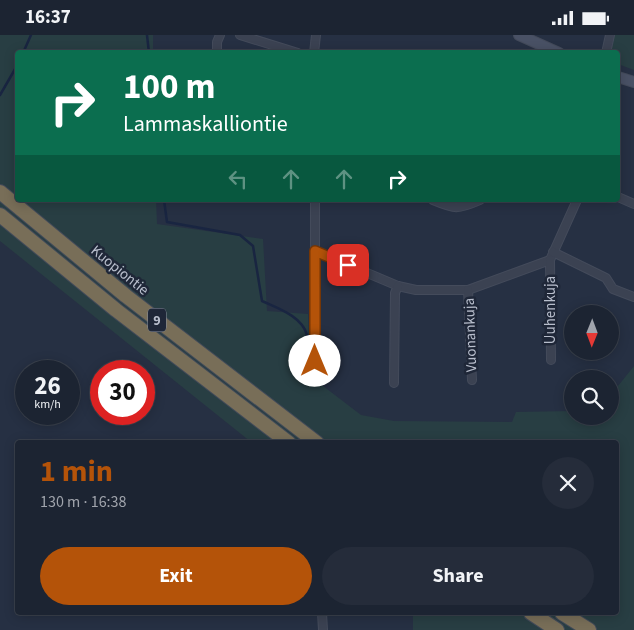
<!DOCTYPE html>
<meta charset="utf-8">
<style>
:root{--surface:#1c2432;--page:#252c3a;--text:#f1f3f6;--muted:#a0a4ac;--line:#3a414d;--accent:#b45309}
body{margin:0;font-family:"Source Sans 3",sans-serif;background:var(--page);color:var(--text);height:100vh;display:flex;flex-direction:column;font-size:19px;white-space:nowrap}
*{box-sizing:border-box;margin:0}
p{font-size:16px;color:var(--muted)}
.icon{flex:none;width:28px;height:28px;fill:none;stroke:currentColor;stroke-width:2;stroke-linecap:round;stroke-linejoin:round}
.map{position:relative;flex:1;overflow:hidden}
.drawer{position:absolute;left:15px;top:405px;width:604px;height:175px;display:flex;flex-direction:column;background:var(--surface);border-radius:5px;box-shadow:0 2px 12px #0003,0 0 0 1px var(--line)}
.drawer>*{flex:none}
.guide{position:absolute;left:15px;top:15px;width:605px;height:152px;border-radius:5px;box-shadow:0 2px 12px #0003,0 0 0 1px var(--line);background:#0b6e4f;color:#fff;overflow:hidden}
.needle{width:32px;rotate:181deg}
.fabs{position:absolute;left:564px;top:270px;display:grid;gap:10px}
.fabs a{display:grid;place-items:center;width:55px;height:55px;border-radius:50%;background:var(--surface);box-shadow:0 2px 12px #0003,0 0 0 1px var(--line);font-size:25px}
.speed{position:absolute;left:15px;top:325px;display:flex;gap:10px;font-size:25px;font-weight:700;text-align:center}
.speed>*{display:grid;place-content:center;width:65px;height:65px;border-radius:50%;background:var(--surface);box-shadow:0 2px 12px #0003,0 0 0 1px var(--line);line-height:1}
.speed small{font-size:12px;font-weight:400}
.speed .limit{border:8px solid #d22;background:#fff;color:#111}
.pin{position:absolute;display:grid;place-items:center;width:42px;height:42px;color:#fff;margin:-21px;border-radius:10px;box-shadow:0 2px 8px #0006}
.me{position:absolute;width:55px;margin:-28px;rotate:0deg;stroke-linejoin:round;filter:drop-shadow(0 0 4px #0008)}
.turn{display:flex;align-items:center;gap:18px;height:105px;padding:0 25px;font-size:22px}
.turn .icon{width:65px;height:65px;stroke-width:2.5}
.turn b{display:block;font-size:35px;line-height:42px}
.lanes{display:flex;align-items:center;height:48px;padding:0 25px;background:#0003;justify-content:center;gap:25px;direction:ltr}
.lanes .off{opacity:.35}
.round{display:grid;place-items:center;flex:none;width:52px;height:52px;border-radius:26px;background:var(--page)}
.overview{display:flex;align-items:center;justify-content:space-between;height:85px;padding:0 25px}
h1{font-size:30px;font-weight:700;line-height:38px;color:var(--accent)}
.button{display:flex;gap:10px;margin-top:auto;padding:10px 25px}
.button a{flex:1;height:58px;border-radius:30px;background:var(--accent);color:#fff;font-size:20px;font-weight:700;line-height:58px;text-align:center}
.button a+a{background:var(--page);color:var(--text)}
.status{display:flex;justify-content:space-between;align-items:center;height:35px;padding:0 25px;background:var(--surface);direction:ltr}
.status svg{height:14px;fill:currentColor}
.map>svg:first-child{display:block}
.green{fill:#283e43}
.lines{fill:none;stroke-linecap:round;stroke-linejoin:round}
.stream{stroke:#192541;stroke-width:2.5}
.minor-casing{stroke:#444b5b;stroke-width:10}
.secondary-casing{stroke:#444b5b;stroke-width:12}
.motorway-casing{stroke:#424a59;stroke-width:16}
.minor{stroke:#3b4252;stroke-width:8}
.secondary{stroke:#495165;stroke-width:10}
.motorway{stroke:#786e58;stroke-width:14}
.route-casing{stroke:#753606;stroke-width:12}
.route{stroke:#b45309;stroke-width:9}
.labels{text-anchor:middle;stroke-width:5;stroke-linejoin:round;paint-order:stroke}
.shield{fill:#1f2738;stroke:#8a91a0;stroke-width:1}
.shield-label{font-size:14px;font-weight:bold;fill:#b8becc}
.street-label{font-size:15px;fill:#b8becc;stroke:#1f2738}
</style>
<div class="status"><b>16:37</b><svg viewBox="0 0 49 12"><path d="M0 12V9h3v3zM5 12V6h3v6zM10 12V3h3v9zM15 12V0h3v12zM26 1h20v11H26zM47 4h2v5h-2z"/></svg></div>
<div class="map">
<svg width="634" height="595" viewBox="0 0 634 595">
<rect width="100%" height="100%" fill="#263043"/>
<!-- green -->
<g class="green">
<polygon points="0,0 153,0 153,17 18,18 18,165 156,165 157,189 263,204 267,276 308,279 310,341 361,380 394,386 512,387 516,377 572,376 572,381 610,381 610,361 634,331 634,595 413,595 413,578 616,578 616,408 251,407 0,206"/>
<polygon points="612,0 634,0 634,35 618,29 618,18 609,18"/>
</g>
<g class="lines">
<!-- stream -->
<g class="stream">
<polyline points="147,0 149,18"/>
<polyline points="23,18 31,0"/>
<polyline points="0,60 18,29"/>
<path d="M 164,165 L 167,187 L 240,200 L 253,211 L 262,266 C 277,273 302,281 307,300"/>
</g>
<defs>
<g id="minor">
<polyline points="240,0 298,18"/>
<polyline points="217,18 217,7 220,0"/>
<polyline points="314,18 316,0"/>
<polyline points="606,18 610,0"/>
<polyline points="618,162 634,169"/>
<polyline points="315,165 315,326"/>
<path d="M 433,165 C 455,174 457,175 480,165"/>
<polyline points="315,216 398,251 416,255 468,255 550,225 577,165"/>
<polyline points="553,217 606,243 613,254 634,262"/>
<polyline points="550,225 551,325"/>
<polyline points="468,255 472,345"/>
<polyline points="394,348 395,258 398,251"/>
<polyline points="322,578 323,595"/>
</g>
<g id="secondary">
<polyline points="519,0 559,18"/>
<polyline points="618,42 634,47"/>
</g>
<g id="motorway">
<polyline points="0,157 126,261 317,408"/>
<polyline points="0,180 116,275 289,408"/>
<polyline points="531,578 557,595"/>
<polyline points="562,578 589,595"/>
</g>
</defs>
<!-- minor casing -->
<use href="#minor" class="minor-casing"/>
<!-- secondary casing -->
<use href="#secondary" class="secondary-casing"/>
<!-- motorway casing -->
<use href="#motorway" class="motorway-casing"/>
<!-- minor -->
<use href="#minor" class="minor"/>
<!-- secondary -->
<use href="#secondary" class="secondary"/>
<!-- motorway -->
<use href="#motorway" class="motorway"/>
</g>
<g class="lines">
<defs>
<polyline id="route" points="315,326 315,216 348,230"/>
</defs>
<!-- route casing -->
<use href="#route" class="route-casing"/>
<!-- route -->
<use href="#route" class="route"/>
</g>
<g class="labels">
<!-- shield labels -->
<rect class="shield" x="148" y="273.5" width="18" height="23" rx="4"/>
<g class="shield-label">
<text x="157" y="290">9</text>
</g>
<!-- street labels -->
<g class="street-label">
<text transform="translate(120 235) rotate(39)" y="5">Kuopiontie</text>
<text transform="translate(550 275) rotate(-90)" y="5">Uuhenkuja</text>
<text transform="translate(470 300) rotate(-92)" y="5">Vuonankuja</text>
</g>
</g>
</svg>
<div class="fabs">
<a><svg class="needle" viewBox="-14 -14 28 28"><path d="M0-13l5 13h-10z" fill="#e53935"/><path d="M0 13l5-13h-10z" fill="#a0a4ac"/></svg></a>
<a><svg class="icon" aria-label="search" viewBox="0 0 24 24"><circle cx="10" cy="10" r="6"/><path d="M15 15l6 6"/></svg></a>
</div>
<div class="speed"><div>26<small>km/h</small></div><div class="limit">30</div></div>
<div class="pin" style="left:348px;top:230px;background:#d93025"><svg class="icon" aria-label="arrive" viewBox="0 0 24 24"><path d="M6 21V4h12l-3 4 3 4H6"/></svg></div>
<svg class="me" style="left:315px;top:326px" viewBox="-20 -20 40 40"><circle r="19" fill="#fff"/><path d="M0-13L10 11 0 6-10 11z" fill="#b45309"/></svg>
<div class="guide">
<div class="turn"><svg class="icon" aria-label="right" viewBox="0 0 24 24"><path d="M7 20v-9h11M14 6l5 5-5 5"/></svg><div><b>100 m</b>Lammaskalliontie</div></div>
<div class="lanes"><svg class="icon off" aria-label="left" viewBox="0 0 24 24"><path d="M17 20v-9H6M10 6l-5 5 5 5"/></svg><svg class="icon off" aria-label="ahead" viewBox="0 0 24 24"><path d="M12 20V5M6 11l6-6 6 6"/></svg><svg class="icon off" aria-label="ahead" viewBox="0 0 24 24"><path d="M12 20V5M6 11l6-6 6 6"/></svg><svg class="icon" aria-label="right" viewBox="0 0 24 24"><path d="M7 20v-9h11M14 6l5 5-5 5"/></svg></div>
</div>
<section class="drawer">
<div class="overview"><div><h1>1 min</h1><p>130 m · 16:38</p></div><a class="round"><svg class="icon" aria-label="close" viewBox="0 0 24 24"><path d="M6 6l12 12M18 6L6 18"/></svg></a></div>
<div class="button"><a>Exit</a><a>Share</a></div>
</section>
</div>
